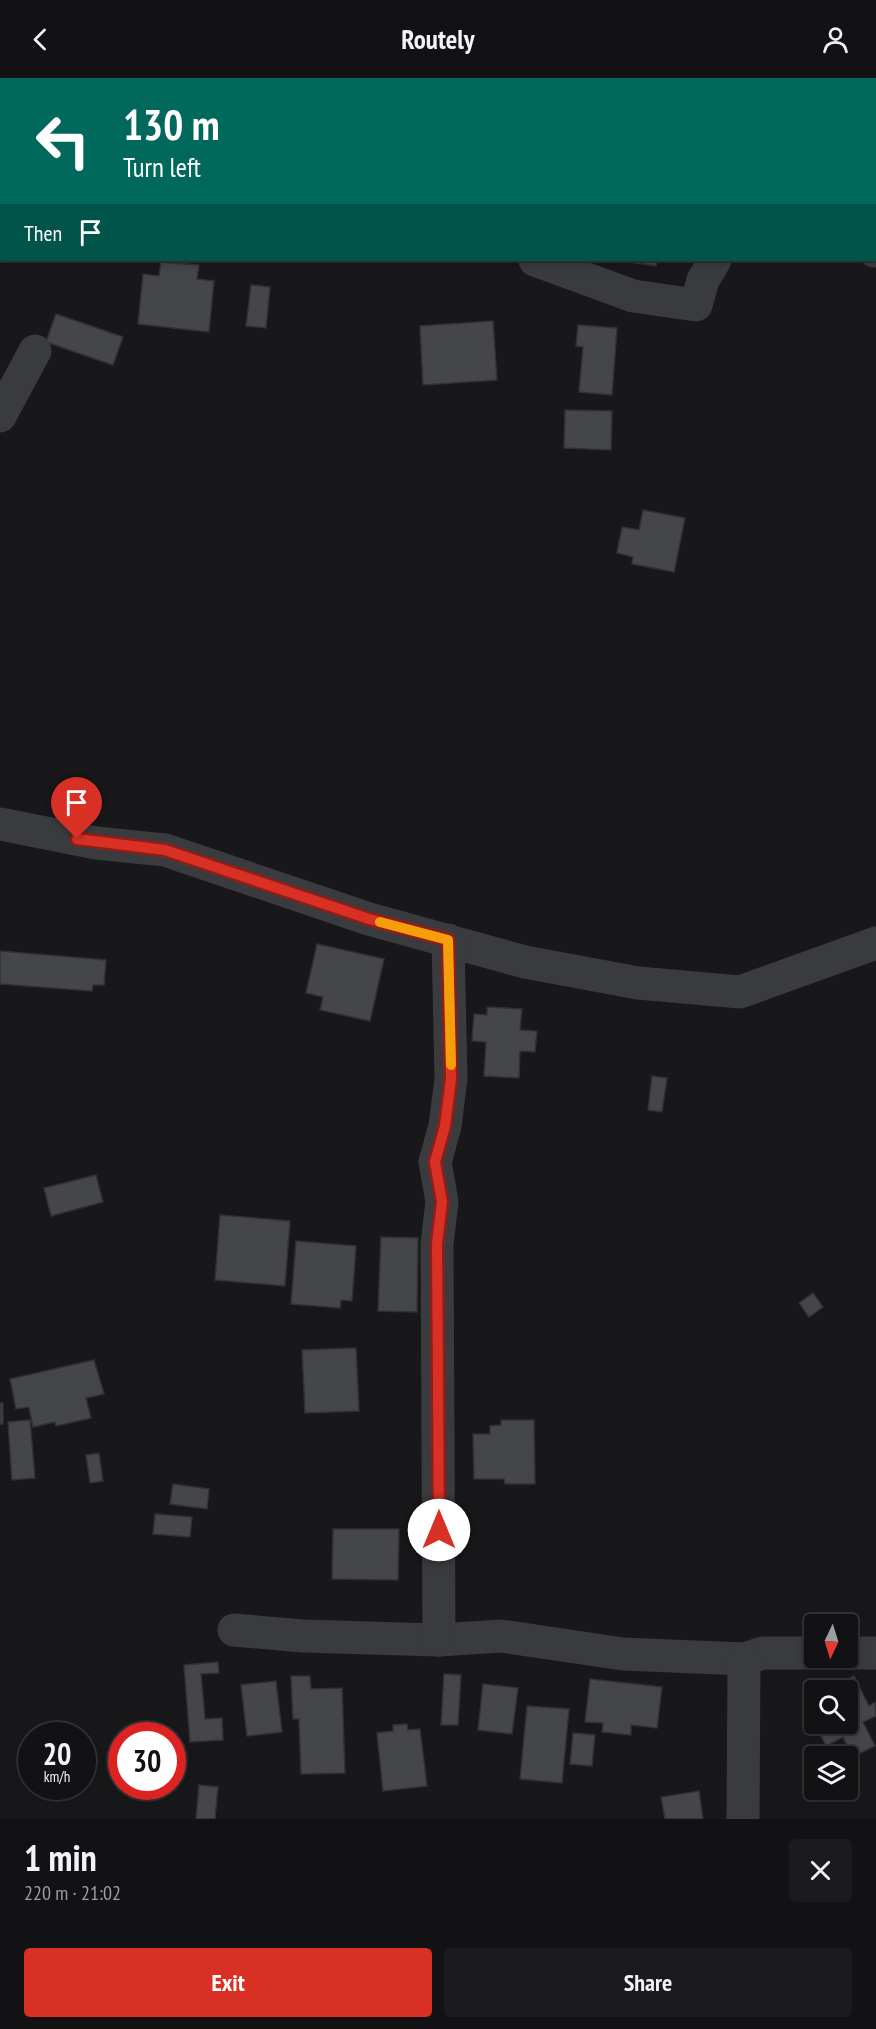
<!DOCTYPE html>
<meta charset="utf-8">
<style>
:root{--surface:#121214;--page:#1b1b1d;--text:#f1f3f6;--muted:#9c9ea0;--line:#313234;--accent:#d93025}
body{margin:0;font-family:"PT Sans Narrow",sans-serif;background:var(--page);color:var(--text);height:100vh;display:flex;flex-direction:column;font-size:22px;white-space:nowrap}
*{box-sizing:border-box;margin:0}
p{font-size:20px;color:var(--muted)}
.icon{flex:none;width:33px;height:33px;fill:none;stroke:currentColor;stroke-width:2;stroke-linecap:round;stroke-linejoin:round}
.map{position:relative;height:1741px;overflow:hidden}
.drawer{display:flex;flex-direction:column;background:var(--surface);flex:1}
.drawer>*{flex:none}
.guide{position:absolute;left:0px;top:0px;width:876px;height:183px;box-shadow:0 3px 9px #0003,0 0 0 2px var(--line);background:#00695c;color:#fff;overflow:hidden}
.needle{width:39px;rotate:184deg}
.buttons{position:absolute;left:804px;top:1536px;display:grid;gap:12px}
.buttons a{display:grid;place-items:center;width:54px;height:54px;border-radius:6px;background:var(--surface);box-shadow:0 3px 9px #0003,0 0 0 2px var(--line);font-size:30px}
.speed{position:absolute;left:18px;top:1644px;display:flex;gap:12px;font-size:30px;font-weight:700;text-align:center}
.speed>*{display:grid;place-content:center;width:78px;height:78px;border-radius:50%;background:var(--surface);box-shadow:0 3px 9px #0003,0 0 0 2px var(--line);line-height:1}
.speed small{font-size:15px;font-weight:400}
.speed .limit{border:9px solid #d22;background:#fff;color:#111}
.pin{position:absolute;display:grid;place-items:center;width:51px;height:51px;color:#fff;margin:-62px -26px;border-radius:50% 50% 50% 0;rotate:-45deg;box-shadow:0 0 6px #0007}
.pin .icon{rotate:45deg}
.me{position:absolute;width:66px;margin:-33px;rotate:0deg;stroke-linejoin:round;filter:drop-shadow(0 0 4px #0008)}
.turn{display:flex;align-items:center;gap:21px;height:126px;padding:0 24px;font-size:27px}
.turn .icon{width:78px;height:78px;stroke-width:2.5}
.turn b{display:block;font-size:42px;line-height:51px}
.then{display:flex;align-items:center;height:57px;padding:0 24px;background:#0003;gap:12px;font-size:22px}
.round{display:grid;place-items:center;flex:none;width:63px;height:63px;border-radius:6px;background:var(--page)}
.summary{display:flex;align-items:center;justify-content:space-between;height:102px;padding:0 24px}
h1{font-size:36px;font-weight:800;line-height:45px}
.primary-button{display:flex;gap:12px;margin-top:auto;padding:12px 24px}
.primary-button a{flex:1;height:69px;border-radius:6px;background:var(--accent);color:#fff;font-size:24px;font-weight:800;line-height:69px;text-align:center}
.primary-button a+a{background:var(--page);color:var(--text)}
header{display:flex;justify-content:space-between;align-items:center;height:78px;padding:0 24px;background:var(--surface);font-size:27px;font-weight:800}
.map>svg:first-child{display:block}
.building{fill:#45464a;stroke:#323236;stroke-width:1.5}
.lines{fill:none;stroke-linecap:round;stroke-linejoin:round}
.street{stroke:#3a3b3f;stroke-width:33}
.route-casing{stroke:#8d1f18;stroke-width:15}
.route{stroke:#d93025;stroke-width:10}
.slow{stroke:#f59e0b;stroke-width:10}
</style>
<header><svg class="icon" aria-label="back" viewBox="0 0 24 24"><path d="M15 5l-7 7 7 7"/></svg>Routely<svg class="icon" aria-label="person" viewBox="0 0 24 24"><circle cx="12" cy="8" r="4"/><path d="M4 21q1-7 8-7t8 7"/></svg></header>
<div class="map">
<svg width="876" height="1741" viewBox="0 0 876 1741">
<rect width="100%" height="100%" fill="#18181a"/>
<!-- building -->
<g class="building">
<polygon points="221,0 273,0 220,2"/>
<rect x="488" y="0" width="50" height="2"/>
<polygon points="554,0 619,0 553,2"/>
<polygon points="616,182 657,182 656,188"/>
<polygon points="161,184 199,187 197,201 214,203 209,254 138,246 143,196 159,198"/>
<polygon points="251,207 270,209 266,250 246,248"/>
<polygon points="56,236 123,259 113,287 46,264"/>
<polygon points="493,243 497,302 423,307 420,248"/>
<polygon points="578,247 617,250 612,317 579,314 583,269 576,268"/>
<polygon points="565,332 612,333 611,372 564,370"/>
<polygon points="643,432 685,440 674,494 632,486 633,479 617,475 622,449 639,452"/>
<polygon points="317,866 384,881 370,943 320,932 323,919 306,915"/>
<polygon points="0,873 106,882 104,907 93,907 92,913 0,906"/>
<polygon points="487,929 522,931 520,952 537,953 535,974 520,973 519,1000 484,998 486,964 472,963 474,936 487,937"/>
<polygon points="652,998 667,1000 662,1034 648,1032"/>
<polygon points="96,1097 103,1124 51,1138 44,1110"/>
<polygon points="220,1137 290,1143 285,1208 215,1202"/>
<polygon points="381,1159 418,1160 417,1234 378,1233"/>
<polygon points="296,1163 356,1168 352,1223 341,1222 340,1230 291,1226"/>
<polygon points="813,1215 823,1229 809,1239 799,1225"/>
<polygon points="356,1270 359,1333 305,1335 302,1272"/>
<polygon points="94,1282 104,1316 86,1320 91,1340 56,1348 55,1344 33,1349 29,1329 16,1331 10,1301"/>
<rect x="0" y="1325" width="3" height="21"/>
<polygon points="30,1342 35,1400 12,1402 8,1344"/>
<polygon points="501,1342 534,1342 535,1406 505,1406 504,1401 474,1401 473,1356 490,1356 490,1348 501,1347"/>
<polygon points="99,1375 103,1403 90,1405 86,1377"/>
<polygon points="173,1406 209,1411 207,1431 170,1426"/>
<polygon points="155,1436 192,1439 190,1459 153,1456"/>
<polygon points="333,1451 399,1451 398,1502 332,1501"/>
<polygon points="218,1584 219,1595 201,1596 205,1641 222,1640 223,1662 190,1664 184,1587"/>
<polygon points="444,1596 461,1597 458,1647 441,1647"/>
<polygon points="291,1598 310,1598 311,1611 342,1610 345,1695 301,1696 299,1641 293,1641"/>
<polygon points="854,1598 869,1628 875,1624 876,1638 863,1644 875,1668 852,1679 843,1659 826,1668 815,1646 848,1646 848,1612 826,1612"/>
<polygon points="590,1601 662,1609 657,1650 631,1647 631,1657 602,1654 603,1645 585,1644"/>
<polygon points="276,1603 282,1654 247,1658 241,1607"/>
<polygon points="483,1606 518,1610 512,1656 478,1652"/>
<polygon points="814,1618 814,1645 803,1624"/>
<polygon points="527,1628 569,1631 562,1705 520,1701"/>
<polygon points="407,1646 408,1652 420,1651 427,1708 383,1713 377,1655 393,1653 393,1647"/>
<polygon points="573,1655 595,1657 592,1688 570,1686"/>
<polygon points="199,1707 218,1709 215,1741 196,1741"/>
<polygon points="699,1713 703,1741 665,1741 661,1719"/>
</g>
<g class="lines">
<!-- street -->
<g class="street">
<polyline points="693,0 693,2"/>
<polyline points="0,67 2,68"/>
<polyline points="874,173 876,173"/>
<polyline points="535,182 633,218 696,227 703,202 715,182"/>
<polyline points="0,338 35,273"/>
<polyline points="0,746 96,765 165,772 369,841 525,884 638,905 740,914 876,865"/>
<polyline points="234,1552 303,1558 439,1562 501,1558 623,1576 744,1581 763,1575 814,1575"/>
<polyline points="439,1562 437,1166 442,1124 435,1084 445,1048 451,1001 448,862"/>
<polyline points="848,1575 876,1575"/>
<polyline points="743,1741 744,1581"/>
</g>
</g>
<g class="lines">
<defs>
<polyline id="route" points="77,761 165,772 369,841 448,862 451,1001 445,1048 435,1084 442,1124 437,1166 439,1452"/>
</defs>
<!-- route casing -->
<use href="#route" class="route-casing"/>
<!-- route -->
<use href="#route" class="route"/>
<!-- slow -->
<polyline class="slow" points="380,844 448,862 451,987"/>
</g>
</svg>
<div class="buttons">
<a><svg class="needle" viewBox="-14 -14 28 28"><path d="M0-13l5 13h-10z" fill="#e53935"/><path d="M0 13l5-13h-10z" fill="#9c9ea0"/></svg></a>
<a><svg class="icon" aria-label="search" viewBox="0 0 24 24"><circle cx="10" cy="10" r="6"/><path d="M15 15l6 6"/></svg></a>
<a><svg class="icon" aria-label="layers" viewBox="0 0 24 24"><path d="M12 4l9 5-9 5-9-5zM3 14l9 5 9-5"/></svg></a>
</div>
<div class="speed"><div>20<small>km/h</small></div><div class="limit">30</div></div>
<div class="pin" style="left:77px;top:761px;background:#d93025"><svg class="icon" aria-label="arrive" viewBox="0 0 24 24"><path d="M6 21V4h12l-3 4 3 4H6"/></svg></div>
<svg class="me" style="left:439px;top:1452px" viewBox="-20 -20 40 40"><circle r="19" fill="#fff"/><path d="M0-13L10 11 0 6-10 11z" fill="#d93025"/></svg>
<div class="guide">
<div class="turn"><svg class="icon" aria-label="left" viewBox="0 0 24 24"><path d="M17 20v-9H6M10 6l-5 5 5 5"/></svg><div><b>130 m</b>Turn left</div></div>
<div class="then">Then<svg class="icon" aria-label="arrive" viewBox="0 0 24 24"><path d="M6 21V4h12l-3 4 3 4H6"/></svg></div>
</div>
</div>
<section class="drawer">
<div class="summary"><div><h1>1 min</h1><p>220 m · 21:02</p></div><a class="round"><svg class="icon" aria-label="close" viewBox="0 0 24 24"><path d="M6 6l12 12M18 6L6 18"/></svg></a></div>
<div class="primary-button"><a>Exit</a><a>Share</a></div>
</section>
